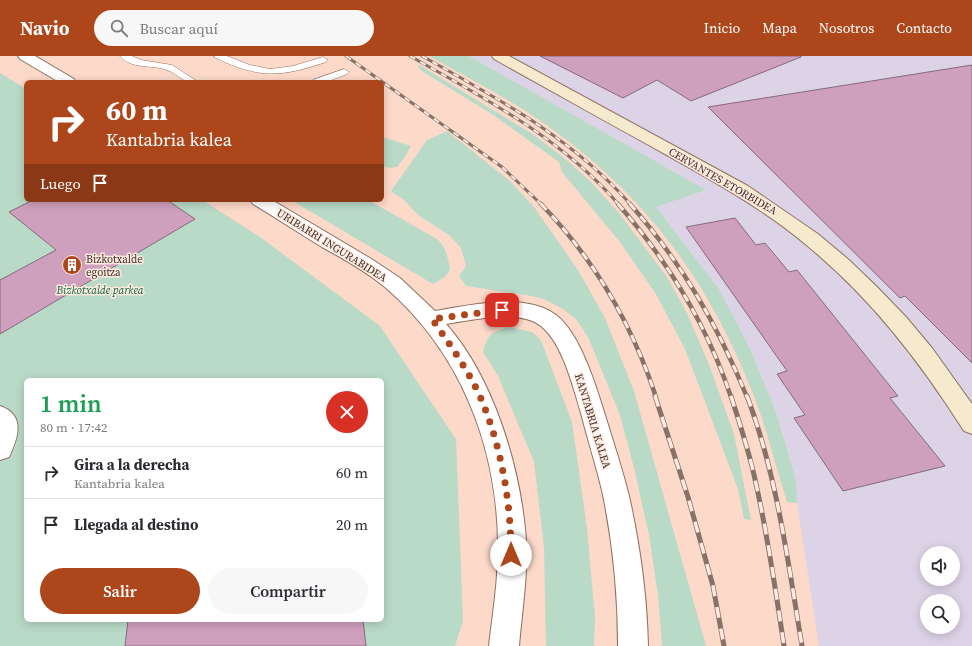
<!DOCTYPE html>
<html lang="es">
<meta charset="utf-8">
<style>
:root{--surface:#fff;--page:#f7f7f7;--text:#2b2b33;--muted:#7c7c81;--line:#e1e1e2;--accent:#ad471b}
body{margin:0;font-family:"Source Serif 4",serif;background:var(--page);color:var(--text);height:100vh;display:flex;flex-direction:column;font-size:15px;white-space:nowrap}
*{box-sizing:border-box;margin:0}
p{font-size:13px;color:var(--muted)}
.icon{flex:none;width:22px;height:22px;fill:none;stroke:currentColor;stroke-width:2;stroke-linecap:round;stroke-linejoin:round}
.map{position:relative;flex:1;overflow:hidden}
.sheet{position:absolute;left:24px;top:322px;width:360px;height:244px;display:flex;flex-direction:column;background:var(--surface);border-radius:6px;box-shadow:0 2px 10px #0003}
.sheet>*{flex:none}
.banner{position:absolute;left:24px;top:24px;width:360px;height:122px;border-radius:6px;box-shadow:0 2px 10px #0003;background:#ad471b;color:#fff;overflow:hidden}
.buttons{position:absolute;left:920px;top:490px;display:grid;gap:8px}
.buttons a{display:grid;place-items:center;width:40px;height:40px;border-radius:50%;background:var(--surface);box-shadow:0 2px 10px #0003;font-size:20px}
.pin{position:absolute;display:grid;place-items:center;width:34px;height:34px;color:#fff;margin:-17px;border-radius:8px;box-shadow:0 2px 6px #0006}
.me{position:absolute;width:44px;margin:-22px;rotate:0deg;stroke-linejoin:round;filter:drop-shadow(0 0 3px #0008)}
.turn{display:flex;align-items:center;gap:14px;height:84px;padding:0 16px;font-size:18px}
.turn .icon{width:52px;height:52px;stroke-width:2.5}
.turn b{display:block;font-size:28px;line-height:34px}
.then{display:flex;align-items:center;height:38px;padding:0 16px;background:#0003;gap:8px;font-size:15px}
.round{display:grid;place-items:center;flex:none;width:42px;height:42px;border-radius:21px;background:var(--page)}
.head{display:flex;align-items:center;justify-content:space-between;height:68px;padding:0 16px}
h1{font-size:24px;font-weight:600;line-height:30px;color:#1e9e55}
.button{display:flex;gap:8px;margin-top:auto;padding:8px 16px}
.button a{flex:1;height:46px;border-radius:24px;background:var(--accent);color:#fff;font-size:16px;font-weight:600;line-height:46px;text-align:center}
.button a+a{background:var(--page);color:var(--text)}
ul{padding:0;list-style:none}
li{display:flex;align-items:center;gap:12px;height:52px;padding:0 16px;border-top:1px solid var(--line)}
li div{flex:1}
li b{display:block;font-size:15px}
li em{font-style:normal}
header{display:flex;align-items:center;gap:24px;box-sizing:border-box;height:56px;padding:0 20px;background:var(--accent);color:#fff}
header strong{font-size:19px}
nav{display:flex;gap:22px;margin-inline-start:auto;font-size:14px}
.search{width:280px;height:36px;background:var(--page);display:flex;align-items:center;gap:10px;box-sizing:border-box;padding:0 14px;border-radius:22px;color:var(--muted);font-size:15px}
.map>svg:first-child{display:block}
.industrial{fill:#ddd3e7;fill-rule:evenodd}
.green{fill:#b9dac7;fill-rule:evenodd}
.building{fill:#cfa0be;stroke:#86697c}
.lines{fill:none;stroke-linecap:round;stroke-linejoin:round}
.lane-casing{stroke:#8e7061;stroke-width:1}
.street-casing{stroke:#8e7061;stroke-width:2}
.secondary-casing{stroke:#8e7061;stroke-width:2}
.lane{fill:#fff;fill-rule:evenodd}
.street{fill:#fff;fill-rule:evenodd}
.secondary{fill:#f5e9ce;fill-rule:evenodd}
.rail-far2-casing{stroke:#877268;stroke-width:3}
.rail-far1-casing{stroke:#877268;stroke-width:4.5}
.rail-casing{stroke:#877268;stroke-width:5}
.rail-far2{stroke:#ffeae0;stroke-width:2;stroke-dasharray:6;stroke-linecap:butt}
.rail-far1{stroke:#ffeae0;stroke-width:3;stroke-dasharray:8;stroke-linecap:butt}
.rail{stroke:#ffeae0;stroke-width:3.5;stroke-dasharray:11;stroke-linecap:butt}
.route{stroke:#ad471b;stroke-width:7;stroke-dasharray:0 12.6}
.labels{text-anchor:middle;stroke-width:3;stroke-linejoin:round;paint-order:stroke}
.street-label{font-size:11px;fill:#3d302a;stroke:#ffeae0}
.poi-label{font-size:11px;fill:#3d302a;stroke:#ffeae0;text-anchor:start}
.park-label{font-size:11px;font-style:italic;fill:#086542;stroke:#ffeae0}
</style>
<header>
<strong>Navio</strong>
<div class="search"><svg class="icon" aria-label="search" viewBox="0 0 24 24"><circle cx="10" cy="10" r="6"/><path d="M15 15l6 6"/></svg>Buscar aquí</div>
<nav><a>Inicio</a><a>Mapa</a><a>Nosotros</a><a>Contacto</a></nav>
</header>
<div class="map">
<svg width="972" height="590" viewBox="0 0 972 590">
<rect width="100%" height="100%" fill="#fcd9c9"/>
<!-- industrial -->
<path class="industrial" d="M 469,0 L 972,0 L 972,590 L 819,590 L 797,447 L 796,424 L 776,356 L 751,295 L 719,233 L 656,151 L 705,134 ZM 927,497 L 953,497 L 953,523 L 927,523 ZM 927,545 L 953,545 L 953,571 L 927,571 Z"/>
<!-- green -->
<g class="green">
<path d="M 429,0 L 469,0 L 706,134 L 656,151 L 719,233 L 751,295 L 776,356 L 796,424 L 797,447 L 787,446 C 775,409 766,369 751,333 C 705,218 642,135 539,64 C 504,40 466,21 429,0 Z"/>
<polygon points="418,9 421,10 534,79 564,102 590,125 619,157 667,221 687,257 710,311 734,378 751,464 744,463 738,433 685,293 656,238 620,186 562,116 559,106 492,58 420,14"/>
<path d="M 0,17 L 26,33 L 26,144 L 202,144 L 260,181 L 380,270 L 456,383 L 463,565 L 455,590 L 0,590 ZM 26,324 L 382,324 L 382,564 L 26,564 Z"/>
<polygon points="447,75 510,125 534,151 578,214 605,262 634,335 706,590 662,590 658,539 649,479 634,412 620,359 588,281 576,263 563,253 546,244 532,240 466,230 459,220 466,210 461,192 449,179 419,160 404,144 391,135 427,84"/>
<polygon points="382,81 411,90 405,101 397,111 389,112 382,110"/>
<path d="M 291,144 L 368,144 L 437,183 C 446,191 448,202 450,214 L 445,221 L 433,228 Z"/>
<path d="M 509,271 L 532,276 L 541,284 L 572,366 L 587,472 L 595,562 L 594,590 L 546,590 L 544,491 L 534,406 L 498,320 L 483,296 C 487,278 492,276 509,271 Z"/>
</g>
<!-- building -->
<g class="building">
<polygon points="540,0 801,0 801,1 691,45 657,24 623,42"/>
<polygon points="972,9 972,307 905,240 900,242 708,51"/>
<polygon points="33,144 167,144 195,163 0,278 0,224 56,194 9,156"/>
<polygon points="735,162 756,189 765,187 789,216 797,214 898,340 890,342 945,410 843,435 794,362 805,359 777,318 787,315 686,171"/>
<polygon points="128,564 363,564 366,590 125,590"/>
</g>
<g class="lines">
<defs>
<g id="lane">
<path d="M 120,0 L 132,0 L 141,4 L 172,9 L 198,26 C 179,26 182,20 167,14 C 152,8 132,14 120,0 Z"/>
<path d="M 214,0 L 227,0 L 250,9 L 270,13 L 293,10 L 323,1 L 328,4 L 326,6 C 281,21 260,23 216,2 Z"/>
<polygon points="344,13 349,16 347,18 326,26 312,26 313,24"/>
</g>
<g id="street">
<polygon points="18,0 35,0 74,23 76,26 59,26 20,3"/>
<path d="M 250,144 L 272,144 L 373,204 L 400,222 L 435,255 C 469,249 526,236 556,259 C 580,277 596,330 605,359 C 613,385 622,412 629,440 C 640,489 647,540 648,590 L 618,590 C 618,540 613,488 603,439 C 597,412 588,385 581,357 C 573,331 563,288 541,270 C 519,253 472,264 446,268 C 494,322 521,413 526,484 C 528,519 522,555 519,590 L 489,590 C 493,555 499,520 498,484 C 496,388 460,296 386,232 C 367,216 344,203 322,191 C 299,177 276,162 253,148 Z"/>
<path d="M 0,350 C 26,359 18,382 9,401 L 0,404 Z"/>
</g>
<path id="secondary" d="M 492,0 L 509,0 L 748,130 L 818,178 L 849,204 L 878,232 L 906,261 L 932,292 L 972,348 L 972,378 L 964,375 C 919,304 869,240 804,187 C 758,149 706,121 654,92 C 601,63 548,33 494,3 Z"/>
</defs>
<!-- lane casing -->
<use href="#lane" class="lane-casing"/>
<!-- street casing -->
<use href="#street" class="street-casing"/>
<!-- secondary casing -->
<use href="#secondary" class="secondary-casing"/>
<!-- lane -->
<use href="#lane" class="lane"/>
<!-- street -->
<use href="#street" class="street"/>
<!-- secondary -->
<use href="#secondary" class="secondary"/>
<defs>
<g id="rail-far2">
<polyline points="346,0 502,111 542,149"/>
<path d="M 410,0 C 484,42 563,83 619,149"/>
<path d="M 422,0 C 497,42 574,83 631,149"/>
</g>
<g id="rail-far1">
<path d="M 541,148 C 594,203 632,268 656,341"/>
<path d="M 618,148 C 667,204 707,269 731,341"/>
<path d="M 630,148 C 682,207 717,268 747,341"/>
</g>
<g id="rail">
<polyline points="655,340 688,441 713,530 724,590"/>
<path d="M 731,340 C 740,369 750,398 756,428 C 768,481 776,536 784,590"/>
<path d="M 747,340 C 777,419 788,506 802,590"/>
</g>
</defs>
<!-- rail-far2 casing -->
<use href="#rail-far2" class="rail-far2-casing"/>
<!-- rail-far1 casing -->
<use href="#rail-far1" class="rail-far1-casing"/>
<!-- rail casing -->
<use href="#rail" class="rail-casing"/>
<!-- rail-far2 -->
<use href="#rail-far2" class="rail-far2"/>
<!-- rail-far1 -->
<use href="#rail-far1" class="rail-far1"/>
<!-- rail -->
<use href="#rail" class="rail"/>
</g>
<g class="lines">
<!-- route -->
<path class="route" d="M 502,254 L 432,263 C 449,287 466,311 479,338 C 501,388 511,445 511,499"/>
</g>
<!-- icons -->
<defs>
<symbol id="building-disc" viewBox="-11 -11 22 22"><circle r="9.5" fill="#ad471b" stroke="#ffeae0"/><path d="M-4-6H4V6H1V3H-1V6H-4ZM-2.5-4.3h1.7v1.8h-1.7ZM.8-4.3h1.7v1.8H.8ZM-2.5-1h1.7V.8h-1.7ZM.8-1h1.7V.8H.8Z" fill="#fff"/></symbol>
</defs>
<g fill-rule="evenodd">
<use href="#building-disc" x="61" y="198" width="22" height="22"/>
</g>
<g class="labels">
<!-- street labels -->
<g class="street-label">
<text transform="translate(723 125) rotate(30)" y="4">CERVANTES ETORBIDEA</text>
<text transform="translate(332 189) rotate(32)" y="4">URIBARRI INGURABIDEA</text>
<text transform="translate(593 365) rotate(73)" y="4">KANTABRIA KALEA</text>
</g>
<!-- poi labels -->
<g class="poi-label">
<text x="86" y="207">Bizkotxalde<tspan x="86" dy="13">egoitza</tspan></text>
</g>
<!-- park labels -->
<g class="park-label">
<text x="100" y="238">Bizkotxalde parkea</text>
</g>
</g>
</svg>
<div class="buttons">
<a><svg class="icon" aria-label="sound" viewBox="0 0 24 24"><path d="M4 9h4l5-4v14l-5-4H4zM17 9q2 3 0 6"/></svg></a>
<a><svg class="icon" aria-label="search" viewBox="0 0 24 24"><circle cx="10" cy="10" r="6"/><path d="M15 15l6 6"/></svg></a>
</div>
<div class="pin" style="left:502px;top:254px;background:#d93025"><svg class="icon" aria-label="arrive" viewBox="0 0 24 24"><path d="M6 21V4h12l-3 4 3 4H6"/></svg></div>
<svg class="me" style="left:511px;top:499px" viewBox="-20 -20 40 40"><circle r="19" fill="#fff"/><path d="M0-13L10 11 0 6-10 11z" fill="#ad471b"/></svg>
<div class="banner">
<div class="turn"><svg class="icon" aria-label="right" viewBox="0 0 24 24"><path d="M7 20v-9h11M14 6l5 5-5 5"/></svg><div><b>60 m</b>Kantabria kalea</div></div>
<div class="then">Luego<svg class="icon" aria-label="arrive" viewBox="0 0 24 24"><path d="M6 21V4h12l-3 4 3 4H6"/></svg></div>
</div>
<section class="sheet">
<div class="head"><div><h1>1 min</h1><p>80 m · 17:42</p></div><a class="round" style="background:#d93025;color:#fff"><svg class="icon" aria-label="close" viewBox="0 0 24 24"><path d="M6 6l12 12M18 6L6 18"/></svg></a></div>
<ul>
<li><svg class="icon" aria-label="right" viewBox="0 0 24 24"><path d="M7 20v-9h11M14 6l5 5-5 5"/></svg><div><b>Gira a la derecha</b><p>Kantabria kalea</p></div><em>60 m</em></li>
<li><svg class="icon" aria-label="arrive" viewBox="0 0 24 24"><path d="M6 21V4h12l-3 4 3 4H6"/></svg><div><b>Llegada al destino</b></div><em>20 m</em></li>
</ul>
<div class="button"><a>Salir</a><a>Compartir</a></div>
</section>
</div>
